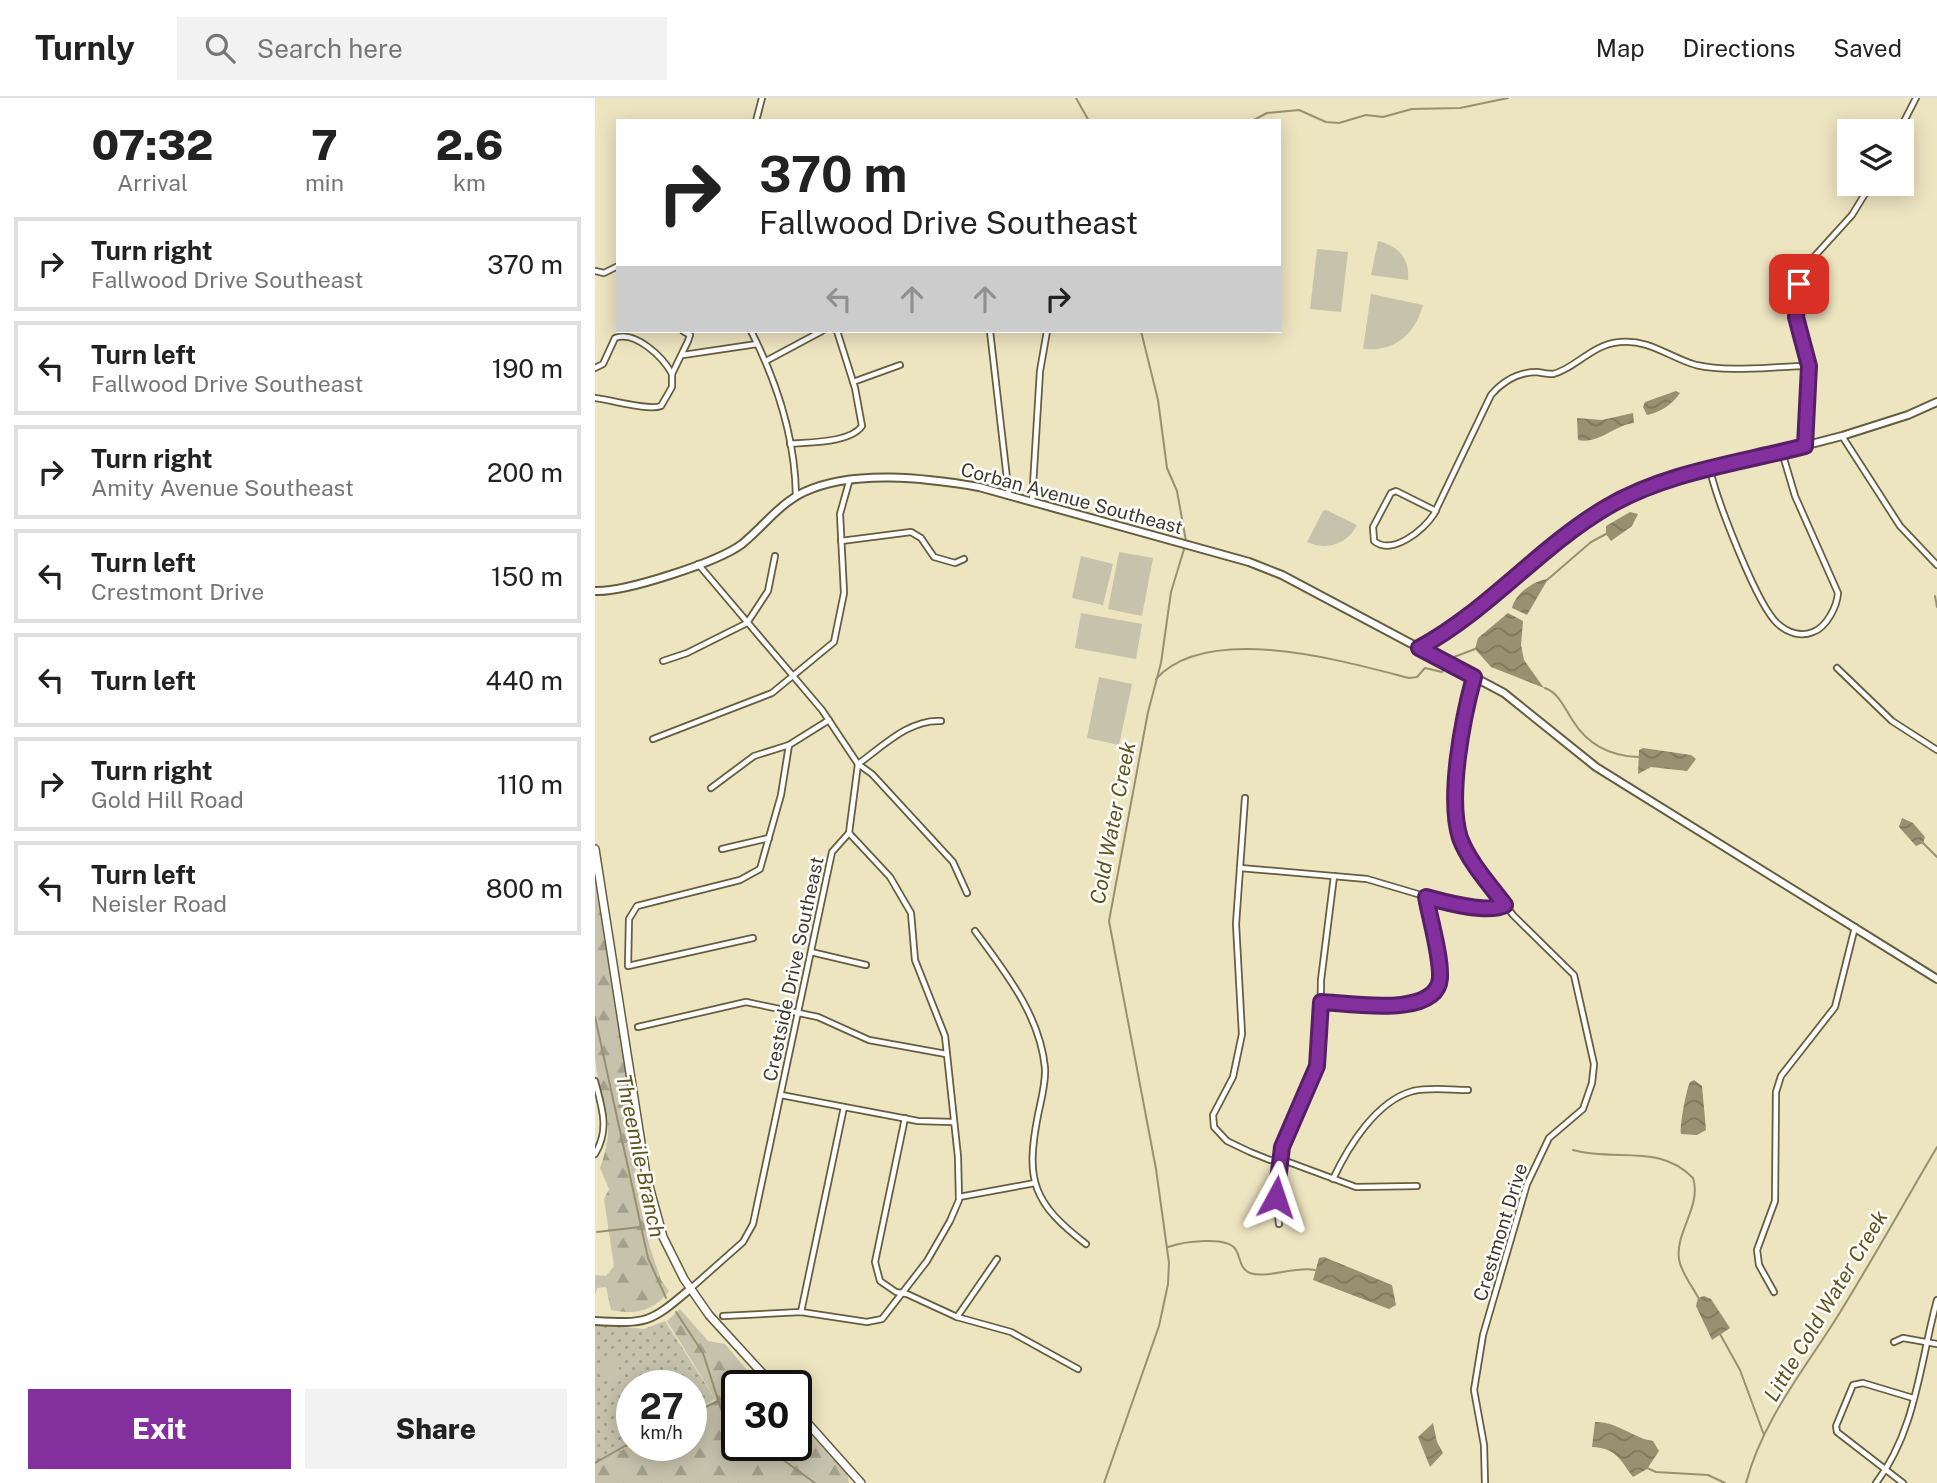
<!DOCTYPE html>
<style>
:root{--surface:#fff;--page:#f2f2f2;--text:#222;--muted:#767676;--line:#e0e0e0;--accent:#842f9e}
body{margin:0;font-family:"Public Sans",sans-serif;background:var(--page);color:var(--text);height:100vh;display:flex;flex-direction:column;font-size:26px;white-space:nowrap}
*{box-sizing:border-box;margin:0}
p{font-size:23px;color:var(--muted)}
.icon{flex:none;width:38px;height:38px;fill:none;stroke:currentColor;stroke-width:2;stroke-linecap:round;stroke-linejoin:round}
.map{position:relative;flex:1;overflow:hidden}
.panel{display:flex;flex-direction:column;background:var(--surface);width:595px}
.panel>*{flex:none}
.hud{position:absolute;left:21px;top:21px;width:665px;height:214px;border-radius:0px;box-shadow:0 4px 18px #0003;background:#fff;color:var(--text);overflow:hidden}
.buttons{position:absolute;left:1242px;top:21px;display:grid;gap:14px}
.buttons a{display:grid;place-items:center;width:77px;height:77px;border-radius:0px;background:var(--surface);box-shadow:0 4px 18px #0003;font-size:35px}
.speed{position:absolute;left:21px;top:1272px;display:flex;gap:14px;font-size:35px;font-weight:700;text-align:center}
.speed>*{display:grid;place-content:center;width:91px;height:91px;border-radius:50%;background:var(--surface);box-shadow:0 4px 18px #0003;line-height:1}
.speed small{font-size:18px;font-weight:400}
.speed .limit{border:4px solid #111;border-radius:10px;background:#fff;color:#111}
.pin{position:absolute;display:grid;place-items:center;width:60px;height:60px;color:#fff;margin:-30px;border-radius:14px;box-shadow:0 4px 10px #0006}
.me{position:absolute;width:77px;margin:-38px;rotate:5deg;stroke-linejoin:round;filter:drop-shadow(0 0 5px #0008)}
.turn{display:flex;align-items:center;gap:24px;height:147px;padding:0 28px;font-size:32px}
.turn .icon{width:91px;height:91px;stroke-width:2.5}
.turn b{display:block;font-size:49px;line-height:60px}
.lanes{display:flex;align-items:center;height:66px;padding:0 28px;background:#0003;justify-content:center;gap:35px;direction:ltr}
.lanes .off{opacity:.35}
.eta{display:flex;justify-content:space-evenly;align-items:center;height:119px;text-align:center}
.eta b{font-size:42px;font-weight:800;line-height:49px}
.button{display:flex;gap:14px;margin-top:auto;padding:14px 28px}
.button a{flex:1;height:80px;border-radius:0px;background:var(--accent);color:#fff;font-size:28px;font-weight:800;line-height:80px;text-align:center}
.button a+a{background:var(--page);color:var(--text)}
ul{padding:0;list-style:none}
li{display:flex;align-items:center;gap:21px;height:94px;margin:0 14px 10px;padding:0 14px;border:4px solid var(--line);border-radius:0px}
li div{flex:1}
li b{display:block;font-size:26px}
li em{font-style:normal}
header{display:flex;align-items:center;gap:42px;box-sizing:border-box;height:98px;padding:0 35px;background:var(--surface);border-bottom:2px solid var(--line)}
header strong{font-size:33px}
nav{display:flex;gap:38px;margin-inline-start:auto;font-size:24px}
.search{width:490px;height:63px;background:var(--page);display:flex;align-items:center;gap:18px;box-sizing:border-box;padding:0 24px;border-radius:0px;color:var(--muted);font-size:26px}
main{display:flex;flex:1;min-height:0}
.map>svg:first-child{display:block}
.grass{fill:url(#grass-dots)}
.forest{fill:url(#forest-firs)}
.pitch{fill:#c7c2ac}
.water{fill:url(#water-waves)}
.lines{fill:none;stroke-linecap:round;stroke-linejoin:round}
.stream{stroke:#989070;stroke-width:2}
.street-casing{stroke:#655d3e;stroke-width:8}
.secondary-casing{stroke:#655d3e;stroke-width:10}
.primary-casing{stroke:#655d3e;stroke-width:10}
.street{stroke:#fff;stroke-width:4.5}
.secondary{stroke:#fff;stroke-width:6}
.primary{stroke:#fff;stroke-width:7}
.route-casing{stroke:#561f67;stroke-width:18}
.route{stroke:#842f9e;stroke-width:12}
.labels{text-anchor:middle;stroke-width:5;stroke-linejoin:round;paint-order:stroke}
.street-label{font-size:19px;fill:#3f3b2d;stroke:#fff}
.water-label{font-size:21px;font-style:italic;fill:#60531c;stroke:#fff}
</style>
<header>
<strong>Turnly</strong>
<div class="search"><svg class="icon" aria-label="search" viewBox="0 0 24 24"><circle cx="10" cy="10" r="6"/><path d="M15 15l6 6"/></svg>Search here</div>
<nav><a>Map</a><a>Directions</a><a>Saved</a></nav>
</header>
<main>
<section class="panel">
<div class="eta">
<div><b>07:32</b><p>Arrival</p></div>
<div><b>7</b><p>min</p></div>
<div><b>2.6</b><p>km</p></div>
</div>
<ul>
<li><svg class="icon" aria-label="right" viewBox="0 0 24 24"><path d="M7 20v-9h11M14 6l5 5-5 5"/></svg><div><b>Turn right</b><p>Fallwood Drive Southeast</p></div><em>370 m</em></li>
<li><svg class="icon" aria-label="left" viewBox="0 0 24 24"><path d="M17 20v-9H6M10 6l-5 5 5 5"/></svg><div><b>Turn left</b><p>Fallwood Drive Southeast</p></div><em>190 m</em></li>
<li><svg class="icon" aria-label="right" viewBox="0 0 24 24"><path d="M7 20v-9h11M14 6l5 5-5 5"/></svg><div><b>Turn right</b><p>Amity Avenue Southeast</p></div><em>200 m</em></li>
<li><svg class="icon" aria-label="left" viewBox="0 0 24 24"><path d="M17 20v-9H6M10 6l-5 5 5 5"/></svg><div><b>Turn left</b><p>Crestmont Drive</p></div><em>150 m</em></li>
<li><svg class="icon" aria-label="left" viewBox="0 0 24 24"><path d="M17 20v-9H6M10 6l-5 5 5 5"/></svg><div><b>Turn left</b></div><em>440 m</em></li>
<li><svg class="icon" aria-label="right" viewBox="0 0 24 24"><path d="M7 20v-9h11M14 6l5 5-5 5"/></svg><div><b>Turn right</b><p>Gold Hill Road</p></div><em>110 m</em></li>
<li><svg class="icon" aria-label="left" viewBox="0 0 24 24"><path d="M17 20v-9H6M10 6l-5 5 5 5"/></svg><div><b>Turn left</b><p>Neisler Road</p></div><em>800 m</em></li>
</ul>
<div class="button"><a>Exit</a><a>Share</a></div>
</section>
<div class="map">
<svg width="1342" height="1385" viewBox="0 0 1342 1385">
<defs>
<pattern id="grass-dots" width="8" height="8" patternUnits="userSpaceOnUse" patternTransform="scale(1.75)"><rect width="8" height="8" fill="#c7c2ac"/><path d="M2 2h.1M6 6h.1" fill="none" stroke="#a39f8c" stroke-width="1.8" stroke-linecap="round"/></pattern>
<pattern id="forest-firs" width="22" height="20" patternUnits="userSpaceOnUse" patternTransform="scale(1.75)"><rect width="22" height="20" fill="#c7c2ac"/><path d="M5 1l3.5 6h-7zM16 11l3.5 6h-7z" fill="#a39f8c"/></pattern>
<pattern id="water-waves" width="16" height="10" patternUnits="userSpaceOnUse" patternTransform="scale(1.75)"><rect width="16" height="10" fill="#989070"/><path d="M0 5q4-4 8 0t8 0" fill="none" stroke="#7d775c"/></pattern>
</defs>
<rect width="100%" height="100%" fill="#ede4c0"/>
<!-- grass -->
<polygon class="grass" points="70,1223 120,1301 96,1315 96,1288 37,1288 37,1348 0,1374 0,1226 49,1231"/>
<!-- forest -->
<g class="forest">
<path d="M 0,781 L 41,1039 L 40,1085 L 54,1146 L 66,1182 L 74,1193 C 59,1213 41,1217 16,1212 L 11,1189 L 2,1190 L 0,1197 L 0,1177 L 11,1178 L 19,1168 L 9,1101 L 14,1091 L 5,1070 C 24,1018 4,1006 0,959 C 0,901 0,840 0,781 Z"/>
<polygon points="85,1211 113,1243 130,1246 162,1284 167,1284 171,1288 142,1288 142,1348 201,1348 201,1321 252,1376 254,1385 0,1385 0,1367 37,1347 96,1348 96,1315 121,1302 72,1223"/>
</g>
<!-- pitch -->
<g class="pitch">
<path d="M 783,143 C 804,148 815,161 813,182 L 776,177 Z"/>
<polygon points="722,151 753,154 746,214 715,211"/>
<path d="M 776,196 L 828,207 C 820,237 799,254 768,251 Z"/>
<path d="M 731,412 L 762,427 C 752,446 733,453 712,444 L 728,413 Z"/>
<polygon points="524,454 558,460 547,518 513,511"/>
<polygon points="486,458 518,466 508,507 477,500"/>
<polygon points="486,515 547,526 541,561 480,550"/>
<polygon points="504,579 537,586 524,647 492,640"/>
<polygon points="18,1259 28,1278 14,1285 4,1267"/>
</g>
<!-- water -->
<g class="water">
<path d="M 1081,293 L 1085,295 C 1078,306 1064,315 1052,317 L 1048,309 L 1050,304 Z"/>
<path d="M 1038,315 L 1039,325 C 1019,327 1003,347 983,342 L 982,320 L 1007,322 Z"/>
<polygon points="1035,414 1043,416 1037,428 1016,443 1011,436 1011,428"/>
<path d="M 953,481 L 932,517 L 917,510 C 920,496 939,482 953,481 Z"/>
<polygon points="913,515 928,523 926,547 929,562 949,590 896,569 880,551 883,540"/>
<polygon points="1048,650 1096,657 1101,661 1092,673 1056,669 1043,676 1044,652"/>
<polygon points="1307,720 1318,725 1330,739 1328,745 1321,748 1304,729"/>
<path d="M 1099,982 L 1107,988 L 1111,1032 L 1102,1037 L 1086,1036 C 1084,1030 1091,992 1095,984 Z"/>
<polygon points="729,1159 797,1187 801,1207 794,1211 718,1182 724,1160"/>
<polygon points="1109,1198 1116,1201 1135,1230 1117,1242 1101,1208 1103,1200"/>
<path d="M 1000,1324 C 1021,1323 1038,1340 1058,1343 L 1064,1353 L 1052,1371 L 1038,1379 C 1026,1363 1022,1350 997,1349 Z"/>
<polygon points="838,1325 842,1344 848,1355 835,1369 823,1339"/>
</g>
<g class="lines">
<!-- stream -->
<g class="stream">
<polyline points="481,0 494,23"/>
<polyline points="657,23 672,15 704,12 731,24 744,25 771,17 788,19 817,11 865,10 913,0"/>
<polyline points="546,233 563,302 572,370 582,393 591,443"/>
<polyline points="952,482 996,444 1013,435"/>
<polyline points="1340,498 1342,509"/>
<polyline points="854,564 859,559 880,551"/>
<path d="M 561,581 C 613,524 748,563 814,580 L 822,579 L 830,570 L 847,574 L 851,569"/>
<path d="M 950,590 C 964,595 970,611 978,623 C 993,647 1016,658 1043,659"/>
<polyline points="1328,745 1342,759"/>
<polyline points="0,919 53,1160 71,1200"/>
<path d="M 978,1052 C 1021,1064 1064,1045 1098,1080 C 1107,1108 1080,1134 1084,1161 C 1086,1175 1098,1189 1104,1201"/>
<polyline points="2,1134 45,1129"/>
<path d="M 573,1149 C 587,1144 633,1137 641,1152 C 646,1160 644,1170 655,1175 C 671,1181 700,1168 720,1172"/>
<polyline points="81,1214 108,1255 128,1317 142,1329"/>
<polyline points="1125,1236 1145,1272 1169,1337"/>
<polyline points="96,1316 123,1303"/>
<polyline points="169,1348 220,1385"/>
<polyline points="0,1365 37,1344"/>
<polyline points="1050,1369 1061,1374 1113,1377 1130,1385"/>
<polyline points="509,1385 564,1228 573,1186 574,1165 561,1071 514,823 553,614 566,565 576,494 590,448"/>
<path d="M 1151,1385 C 1168,1321 1210,1271 1244,1216 C 1278,1161 1309,1105 1342,1049"/>
</g>
<defs>
<g id="street">
<polyline points="161,23 167,0"/>
<polyline points="1304,33 1321,0"/>
<polyline points="0,173 9,175 23,168"/>
<path d="M 156,233 C 182,284 200,339 201,398"/>
<polyline points="395,233 414,398"/>
<polyline points="88,257 162,246"/>
<polyline points="171,263 227,233"/>
<path d="M 0,270 L 8,266 L 20,240 C 40,232 68,259 77,276"/>
<polyline points="258,284 305,267"/>
<path d="M 0,300 C 17,302 54,313 66,308 L 77,289 L 77,276 L 93,243 L 95,237 L 88,233"/>
<polyline points="1247,338 1305,428 1342,467"/>
<path d="M 195,346 C 215,344 255,345 267,328 L 260,290 L 242,233"/>
<polyline points="1210,348 1214,268 1201,219 1204,188 1218,160 1257,117 1276,86"/>
<path d="M 1115,372 C 1122,402 1162,508 1183,526 C 1193,535 1206,539 1218,534 C 1232,529 1242,508 1243,495 L 1200,398 L 1187,354"/>
<polyline points="437,404 445,273 452,233"/>
<path d="M 841,413 L 801,393 L 796,395 L 778,429 L 779,443 C 797,458 829,432 839,416 L 896,297 C 908,283 923,274 942,274 C 947,275 953,276 958,276 C 980,271 997,246 1025,244 C 1055,241 1075,260 1101,267 C 1136,275 1178,268 1214,268"/>
<polyline points="246,443 316,434 326,440 339,459 360,465 369,461"/>
<polyline points="68,563 92,555 152,525 173,493 180,458"/>
<polyline points="1242,570 1297,623 1342,652"/>
<polyline points="879,579 867,626 864,655 861,709 864,737 882,769 918,817 979,877 999,966 997,985 988,1011 954,1040 932,1086 888,1237 879,1292 889,1347 890,1385"/>
<path d="M 346,623 C 314,621 287,649 263,666 L 277,676 L 358,764 L 372,795"/>
<polyline points="58,641 177,595 239,544 249,495 245,416 254,384"/>
<polyline points="116,690 159,658 194,647 234,622"/>
<polyline points="650,700 641,826 647,936 638,979 618,1017 619,1029 632,1043 655,1054 675,1062 688,1062 761,1089 822,1088"/>
<polyline points="127,751 174,740"/>
<polyline points="645,770 772,781 853,805 901,810 910,807"/>
<path d="M 380,833 C 410,874 445,917 450,970 C 451,985 446,1002 443,1017 C 430,1083 438,1105 491,1146"/>
<polyline points="158,840 33,868 34,821 42,808 145,782 165,771 186,697 194,647"/>
<polyline points="216,854 271,867"/>
<path d="M 726,904 C 753,905 842,921 845,880 C 847,858 835,821 831,799"/>
<polyline points="43,929 151,904 223,919 274,942 351,956"/>
<path d="M 0,983 C 7,1010 15,1031 0,1056"/>
<polyline points="186,997 323,1023 358,1024"/>
<polyline points="310,1020 280,1164 285,1183 301,1194 312,1196 362,1219 416,1234 483,1271"/>
<path d="M 738,1081 C 753,1049 781,1003 818,993 C 836,989 855,992 873,992"/>
<polyline points="364,1099 440,1085"/>
<polyline points="684,1126 681,1099 687,1049 717,983 725,955 726,882 739,778"/>
<polyline points="95,1191 148,1144 158,1126 237,754 254,735 263,666 227,612 103,466"/>
<polyline points="1179,1194 1164,1167 1162,1152 1180,1103 1181,994 1186,978 1240,909 1260,829"/>
<polyline points="206,1214 249,1009"/>
<polyline points="128,1218 206,1214 272,1224 287,1221 332,1163 355,1123 364,1102 363,1059 350,938 320,862 316,815 295,779 254,735"/>
<polyline points="362,1219 402,1161"/>
<polyline points="1299,1244 1308,1240 1342,1246"/>
<path d="M 1281,1385 C 1321,1333 1325,1264 1342,1202"/>
<polyline points="1308,1385 1242,1334 1241,1328 1258,1287 1268,1285 1318,1300"/>
</g>
<g id="secondary">
<path d="M 0,493 C 31,494 123,464 147,446 C 168,429 184,406 209,394 C 258,371 332,380 384,389 L 654,464 L 687,477 L 909,595 L 1001,669 L 1342,881"/>
<path d="M 824,550 C 909,504 967,421 1059,387 L 1247,338 L 1313,317 L 1342,304"/>
<path d="M 0,1223 C 52,1226 55,1225 95,1191"/>
</g>
<g id="primary">
<polyline points="0,751 51,1077 68,1139 89,1181 114,1217 179,1288"/>
<polyline points="201,1312 266,1385"/>
</g>
</defs>
<!-- street casing -->
<use href="#street" class="street-casing"/>
<!-- secondary casing -->
<use href="#secondary" class="secondary-casing"/>
<!-- primary casing -->
<use href="#primary" class="primary-casing"/>
<!-- street -->
<use href="#street" class="street"/>
<!-- secondary -->
<use href="#secondary" class="secondary"/>
<!-- primary -->
<use href="#primary" class="primary"/>
</g>
<g class="lines">
<defs>
<path id="route" d="M 681,1099 L 687,1049 L 722,968 L 726,904 C 753,905 842,921 845,880 C 846,858 835,821 831,799 C 849,804 893,816 910,807 C 895,787 874,764 865,740 C 852,699 868,619 879,579 L 824,550 C 894,512 944,449 1012,409 C 1071,374 1145,365 1210,348 L 1214,268 L 1201,219 L 1204,186"/>
</defs>
<!-- route casing -->
<use href="#route" class="route-casing"/>
<!-- route -->
<use href="#route" class="route"/>
</g>
<g class="labels">
<!-- street labels -->
<g class="street-label">
<text transform="translate(477 400) rotate(15)" y="7">Corban Avenue Southeast</text>
<text transform="translate(198 871) rotate(-78)" y="7">Crestside Drive Southeast</text>
<text transform="translate(905 1134) rotate(-73)" y="7">Crestmont Drive</text>
</g>
<!-- water labels -->
<g class="water-label">
<text transform="translate(518 725) rotate(-79)" y="7">Cold Water Creek</text>
<text transform="translate(45 1058) rotate(78)" y="7">Threemile Branch</text>
<text transform="translate(1231 1208) rotate(-59)" y="7">Little Cold Water Creek</text>
</g>
</g>
</svg>
<div class="buttons">
<a><svg class="icon" aria-label="layers" viewBox="0 0 24 24"><path d="M12 4l9 5-9 5-9-5zM3 14l9 5 9-5"/></svg></a>
</div>
<div class="speed"><div>27<small>km/h</small></div><div class="limit">30</div></div>
<div class="pin" style="left:1204px;top:186px;background:#d93025"><svg class="icon" aria-label="arrive" viewBox="0 0 24 24"><path d="M6 21V4h12l-3 4 3 4H6"/></svg></div>
<svg class="me" style="left:681px;top:1099px" viewBox="-20 -20 40 40"><path d="M0-17L14 15 0 8-14 15z" fill="#842f9e" stroke="#fff" stroke-width="4"/></svg>
<div class="hud">
<div class="turn"><svg class="icon" aria-label="right" viewBox="0 0 24 24"><path d="M7 20v-9h11M14 6l5 5-5 5"/></svg><div><b>370 m</b>Fallwood Drive Southeast</div></div>
<div class="lanes"><svg class="icon off" aria-label="left" viewBox="0 0 24 24"><path d="M17 20v-9H6M10 6l-5 5 5 5"/></svg><svg class="icon off" aria-label="ahead" viewBox="0 0 24 24"><path d="M12 20V5M6 11l6-6 6 6"/></svg><svg class="icon off" aria-label="ahead" viewBox="0 0 24 24"><path d="M12 20V5M6 11l6-6 6 6"/></svg><svg class="icon" aria-label="right" viewBox="0 0 24 24"><path d="M7 20v-9h11M14 6l5 5-5 5"/></svg></div>
</div>
</div>
</main>
